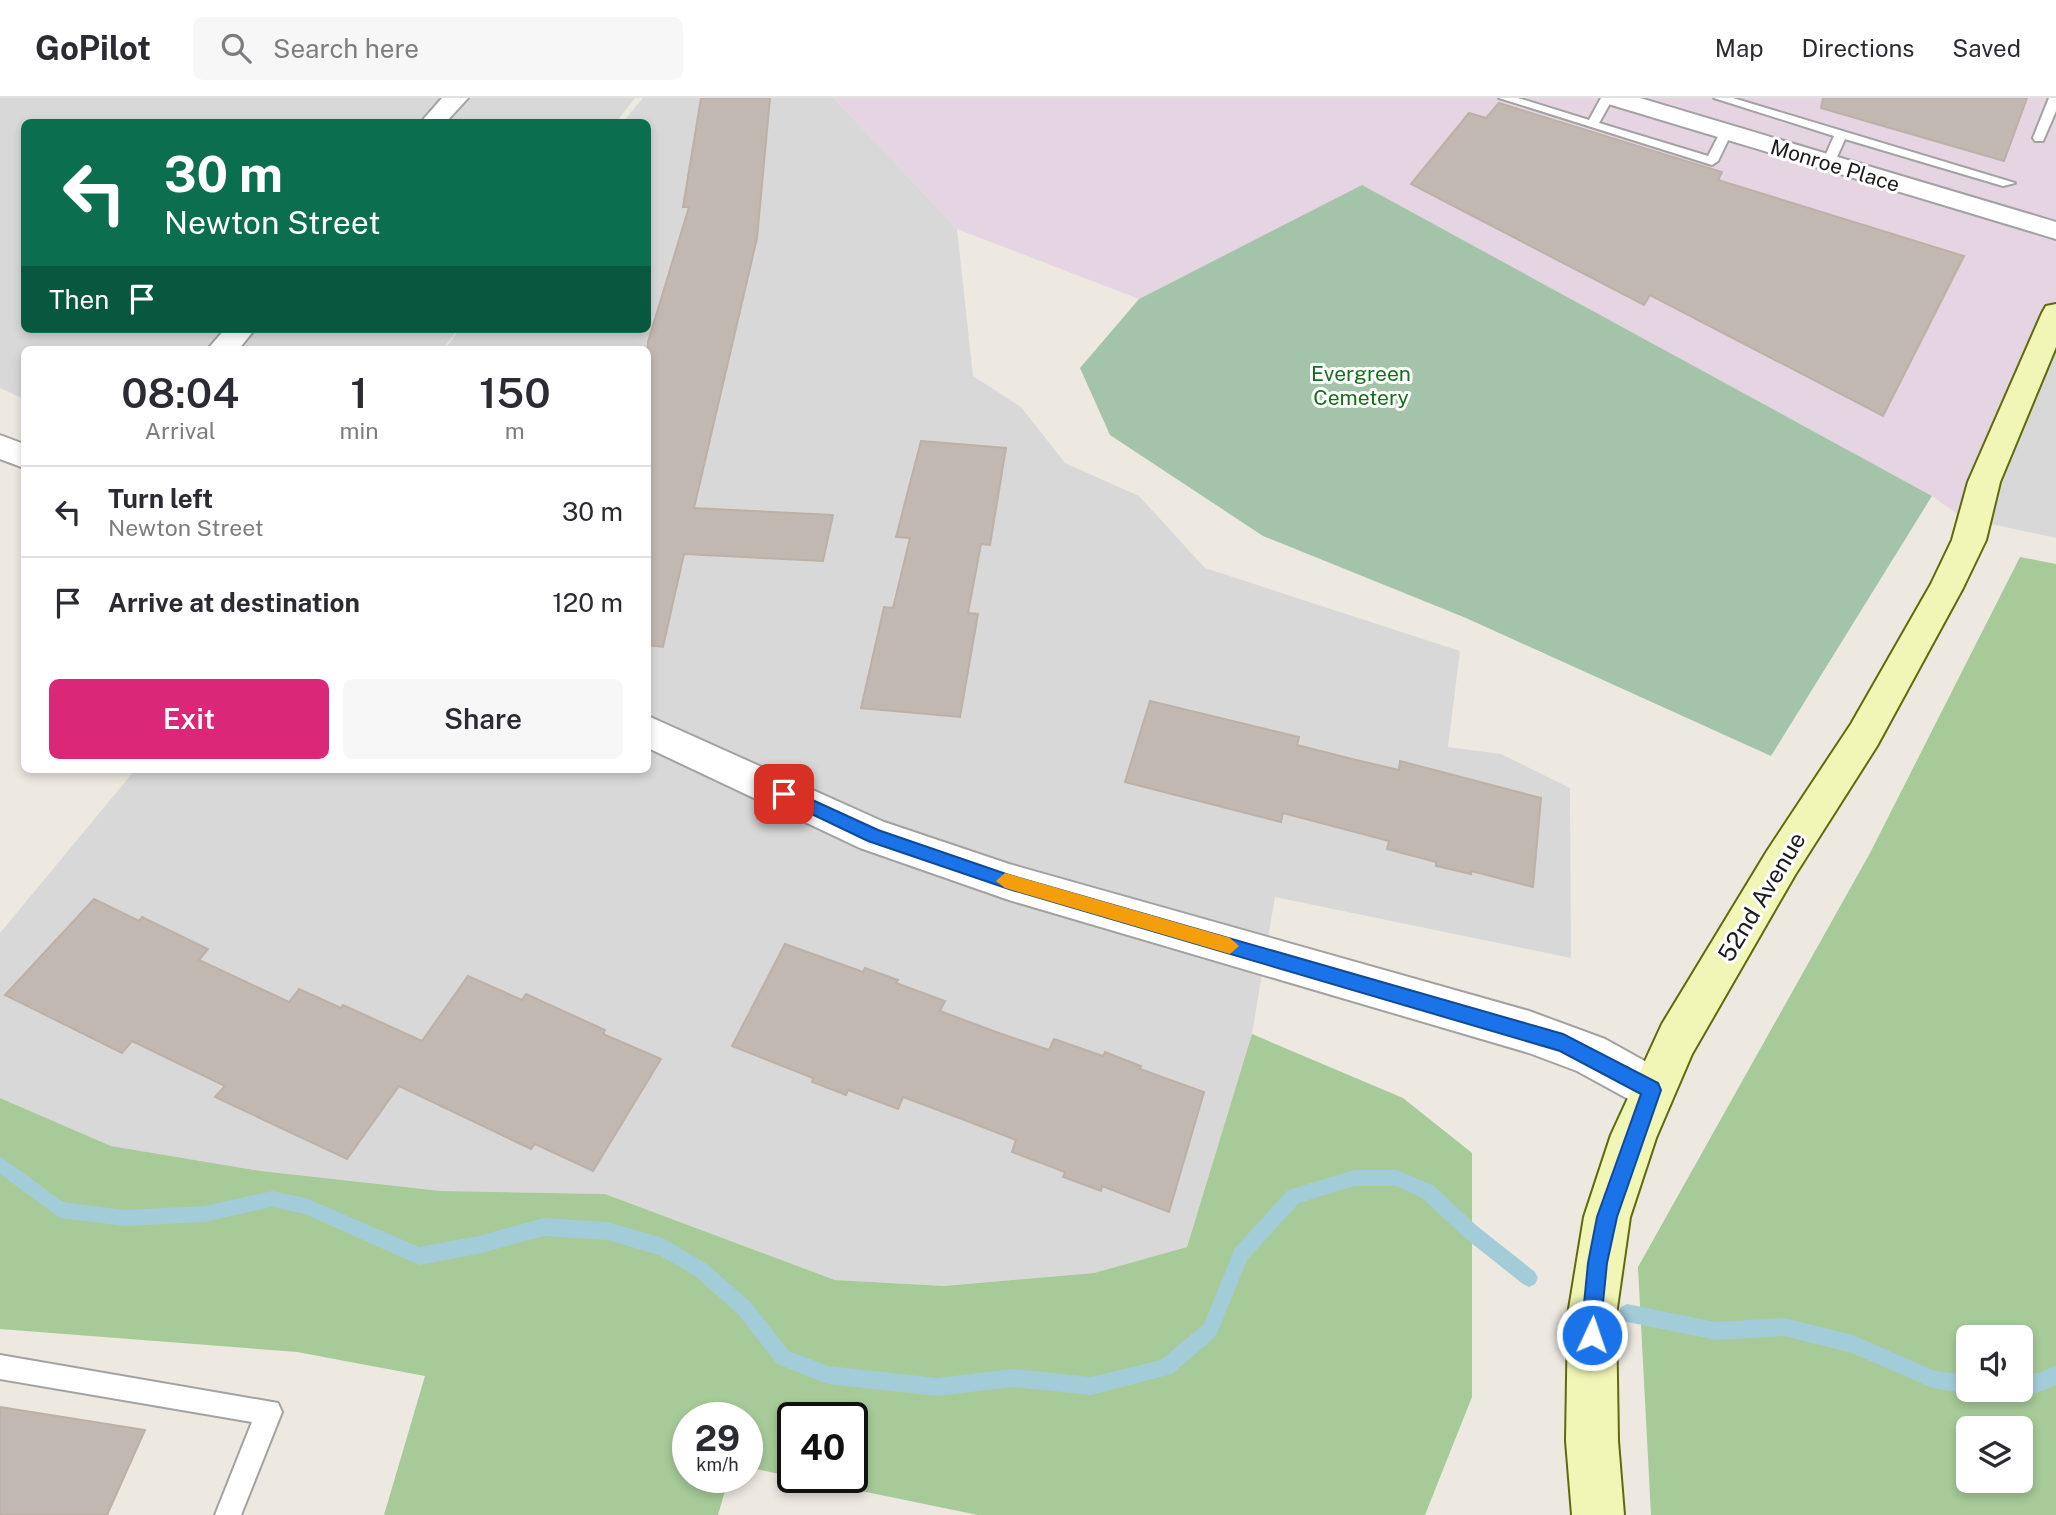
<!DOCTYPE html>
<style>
:root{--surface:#fff;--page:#f7f7f7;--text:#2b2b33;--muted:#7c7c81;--line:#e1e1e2;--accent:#db2777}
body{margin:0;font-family:"Public Sans",sans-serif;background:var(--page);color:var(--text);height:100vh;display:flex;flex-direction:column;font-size:26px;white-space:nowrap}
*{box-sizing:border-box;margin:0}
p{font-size:23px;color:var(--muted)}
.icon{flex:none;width:38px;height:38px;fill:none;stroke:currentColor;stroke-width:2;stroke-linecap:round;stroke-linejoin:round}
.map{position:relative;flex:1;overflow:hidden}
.panel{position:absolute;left:21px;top:248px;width:630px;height:427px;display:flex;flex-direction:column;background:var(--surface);border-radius:10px;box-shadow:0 4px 10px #0003}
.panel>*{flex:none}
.banner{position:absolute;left:21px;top:21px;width:630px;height:214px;border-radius:10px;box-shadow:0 4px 10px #0003;background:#0b6e4f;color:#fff;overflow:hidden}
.tools{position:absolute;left:1956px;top:1227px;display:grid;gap:14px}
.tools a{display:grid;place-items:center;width:77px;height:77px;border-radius:10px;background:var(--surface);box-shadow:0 4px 10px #0003;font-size:35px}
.speed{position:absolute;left:672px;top:1304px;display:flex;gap:14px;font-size:35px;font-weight:700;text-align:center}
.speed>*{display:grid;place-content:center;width:91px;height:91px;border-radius:50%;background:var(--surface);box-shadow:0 4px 10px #0003;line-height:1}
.speed small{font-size:18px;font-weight:400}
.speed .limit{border:4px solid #111;border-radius:10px;background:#fff;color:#111}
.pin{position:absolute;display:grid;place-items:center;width:60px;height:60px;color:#fff;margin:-30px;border-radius:14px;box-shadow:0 4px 10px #0006}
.me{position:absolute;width:77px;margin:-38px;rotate:3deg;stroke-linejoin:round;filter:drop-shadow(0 0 5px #0008)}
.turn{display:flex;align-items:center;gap:24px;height:147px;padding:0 28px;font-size:32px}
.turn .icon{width:91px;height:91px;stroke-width:2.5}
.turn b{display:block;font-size:49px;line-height:60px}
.then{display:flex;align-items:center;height:66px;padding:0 28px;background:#0003;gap:14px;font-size:26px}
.eta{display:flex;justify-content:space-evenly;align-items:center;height:119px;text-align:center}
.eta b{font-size:42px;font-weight:600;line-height:49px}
.cta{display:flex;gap:14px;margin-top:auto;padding:14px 28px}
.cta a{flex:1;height:80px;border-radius:10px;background:var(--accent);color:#fff;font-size:28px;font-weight:600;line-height:80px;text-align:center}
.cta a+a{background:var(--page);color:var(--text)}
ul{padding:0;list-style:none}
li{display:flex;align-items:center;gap:21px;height:91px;padding:0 28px;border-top:2px solid var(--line)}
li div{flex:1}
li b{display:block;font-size:26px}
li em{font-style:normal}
header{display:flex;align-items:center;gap:42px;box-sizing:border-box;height:98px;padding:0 35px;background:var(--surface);border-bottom:2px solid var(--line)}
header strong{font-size:33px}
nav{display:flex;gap:38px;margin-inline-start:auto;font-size:24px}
.search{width:490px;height:63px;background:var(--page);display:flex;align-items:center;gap:18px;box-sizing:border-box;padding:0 24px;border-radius:10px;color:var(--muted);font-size:26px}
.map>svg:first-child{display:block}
.residential{fill:#d9d8d8}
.industrial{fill:#e5d4e2}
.forest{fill:#a6ca98;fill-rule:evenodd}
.cemetery{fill:#a4c4a9}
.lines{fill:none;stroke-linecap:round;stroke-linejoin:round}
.stream{fill:#a3ccd9;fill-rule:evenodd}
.building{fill:#c1b8b1;stroke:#bdb0a5;stroke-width:2}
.lane-casing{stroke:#a2a2a2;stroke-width:4}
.street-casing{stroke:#a2a2a2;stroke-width:4}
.secondary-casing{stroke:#5f6b0a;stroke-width:4}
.lane{fill:#fff;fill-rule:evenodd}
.street{fill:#fff;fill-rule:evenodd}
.secondary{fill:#f1f6b6;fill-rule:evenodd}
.route{fill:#1a73e8;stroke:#114b97;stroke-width:2}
.slow{fill:#f59e0b}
.labels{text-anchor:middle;stroke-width:6;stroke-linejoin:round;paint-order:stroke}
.far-street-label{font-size:21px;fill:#1b1b1b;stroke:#fff}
.far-park-label{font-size:21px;fill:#10731a;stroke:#fff}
.street-label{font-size:24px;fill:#1b1b1b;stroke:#fff}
</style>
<header>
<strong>GoPilot</strong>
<div class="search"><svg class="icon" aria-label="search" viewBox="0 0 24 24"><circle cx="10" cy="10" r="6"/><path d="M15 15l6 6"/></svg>Search here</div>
<nav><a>Map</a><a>Directions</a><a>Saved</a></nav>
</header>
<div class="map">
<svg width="2056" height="1417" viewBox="0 0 2056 1417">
<rect width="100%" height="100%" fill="#ede9e1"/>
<!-- residential -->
<g class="residential">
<polygon points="0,0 635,0 616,24 24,24 24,231 458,231 442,252 24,252 24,301 0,290"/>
<polygon points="643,0 834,0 957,131 973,278 1021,309 1065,365 1139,398 1205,470 1460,553 1448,649 1501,656 1570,690 1571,860 1275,799 1252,936 1187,1149 1094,1175 944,1188 835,1182 605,1096 441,1093 261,1073 111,1048 0,1000 0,835 135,672 648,672 648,252 444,252 460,231 648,231 648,24 623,24"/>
<polygon points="2056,215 2056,440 1963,420"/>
</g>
<!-- industrial -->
<polygon class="industrial" points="834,0 2056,0 2056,215 1963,420 1932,398 1362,88 1139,201 957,131"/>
<!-- forest -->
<g class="forest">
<path d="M 2020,459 L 2056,466 L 2056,1417 L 1651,1417 L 1638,1169 L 1870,755 ZM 1969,1239 L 2021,1239 L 2021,1292 L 1969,1292 ZM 1969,1330 L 2021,1330 L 2021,1382 L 1969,1382 Z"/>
<polygon points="1252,936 1403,1000 1472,1055 1472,1299 1425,1417 978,1417 793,1379 852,1379 852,1320 793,1320 793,1379 747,1369 747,1320 688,1320 688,1379 729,1379 718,1417 384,1417 425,1278 297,1254 0,1231 0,1000 111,1048 261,1073 441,1093 605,1096 835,1182 944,1188 1094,1175 1187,1149"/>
</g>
<!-- cemetery -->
<polygon class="cemetery" points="1362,87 1932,398 1771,658 1466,520 1263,438 1110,337 1080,270 1139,201"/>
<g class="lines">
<!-- stream -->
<g class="stream">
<polygon points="0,1058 63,1104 125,1112 204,1108 272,1093 306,1100 419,1149 478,1138 544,1120 607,1124 663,1140 707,1166 750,1204 789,1253 828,1268 937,1280 1013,1271 1091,1279 1161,1262 1204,1226 1235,1150 1288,1092 1354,1072 1397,1072 1434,1088 1477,1128 1535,1174 1538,1180 1535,1186 1529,1189 1523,1186 1465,1140 1422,1100 1396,1088 1354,1088 1299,1105 1247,1162 1216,1238 1172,1276 1091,1297 1013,1289 937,1298 828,1286 777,1266 738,1216 695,1178 659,1157 607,1142 544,1138 478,1156 419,1167 305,1116 272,1109 204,1124 125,1128 60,1120 0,1076"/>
<polygon points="1627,1206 1716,1224 1784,1220 1853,1237 1935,1273 1969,1277 1969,1292 1976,1292 1969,1295 1935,1291 1852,1255 1784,1238 1716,1242 1627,1224 1621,1221 1618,1215 1621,1209"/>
<path d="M 2056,1267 L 2056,1287 C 2045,1293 2027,1299 2015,1293 L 2014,1292 L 2021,1292 L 2021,1278 L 2042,1274 Z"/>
</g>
</g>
<!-- building -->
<g class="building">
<polygon points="701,0 770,0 757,140 694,410 833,417 823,463 684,456 663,549 648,547 648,244 689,109 683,109"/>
<polygon points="1823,0 2027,0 2004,63 1821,10"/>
<polygon points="1499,5 1722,74 1718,82 1964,158 1883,318 1650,197 1644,207 1411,86 1469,15 1486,20"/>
<polygon points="921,343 1006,350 990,447 981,446 968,515 978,516 960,619 861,610 884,509 893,510 910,440 896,439"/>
<polygon points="1150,603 1299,639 1297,647 1352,661 1399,672 1400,663 1541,700 1533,789 1471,773 1471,776 1436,768 1436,764 1387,751 1389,743 1340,730 1283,715 1281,724 1125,684"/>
<polygon points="94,801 139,823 142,819 208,851 199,862 289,904 299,891 341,910 343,907 422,943 468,878 522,902 526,896 605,932 603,936 661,961 593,1073 535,1046 531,1051 399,988 347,1061 215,999 225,988 132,943 122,955 5,897"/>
<polygon points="785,846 863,874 865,870 898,882 896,885 945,903 940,913 996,934 1049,952 1054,941 1103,958 1105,954 1141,968 1140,971 1204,994 1169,1114 1102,1088 1101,1093 1063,1079 1065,1074 1012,1054 1016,1042 962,1021 903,999 898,1011 848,992 846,997 812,984 813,980 732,948"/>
<polygon points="0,1309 145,1332 107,1417 0,1417"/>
</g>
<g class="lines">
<defs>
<g id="lane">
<polygon points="1499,0 1518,0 1589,22 1601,0 1613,0 1599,25 1708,58 1722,31 1732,34 1718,63 1712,67"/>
<polygon points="1714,0 1733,0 2015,85 2003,88 1845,41 1833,68 1823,68 1822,65 1834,38"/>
<polygon points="2049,0 2056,0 2056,13 2043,43 2035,43 2033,40"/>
<polygon points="0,1257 278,1305 282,1314 241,1417 215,1417 252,1324 0,1281"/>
</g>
<g id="street">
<polygon points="442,0 468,0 446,24 421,24"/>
<polygon points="1602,0 1640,0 2056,124 2056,141 1605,5"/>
<polygon points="225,231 255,231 238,252 207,252"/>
<polygon points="0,337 24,346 24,370 0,361"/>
<polygon points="648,618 884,724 1009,766 1529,913 1605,941 1668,976 1674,992 1668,1008 1652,1014 1577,973 1529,955 1009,802 860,750 648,650"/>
</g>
<polygon id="secondary" points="2056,206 2056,249 2000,384 1986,442 1963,490 1877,648 1795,777 1692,956 1656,1040 1630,1119 1616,1217 1618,1343 1624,1417 1572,1417 1566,1343 1568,1217 1584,1119 1611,1037 1662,926 1767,753 1851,626 1931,486 1952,442 1968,384 2042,215 2046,208"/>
</defs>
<!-- lane casing -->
<use href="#lane" class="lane-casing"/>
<!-- street casing -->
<use href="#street" class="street-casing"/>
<!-- secondary casing -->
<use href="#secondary" class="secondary-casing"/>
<!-- lane -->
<use href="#lane" class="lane"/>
<!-- street -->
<use href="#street" class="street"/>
<!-- secondary -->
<use href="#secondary" class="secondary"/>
</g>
<!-- route -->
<polygon class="route" points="784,689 878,732 1009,777 1563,936 1658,985 1661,992 1617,1119 1607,1165 1599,1244 1592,1247 1584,1244 1581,1237 1588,1165 1597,1119 1641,996 1560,953 1009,791 868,743 778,700 776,696"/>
<!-- slow -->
<polygon class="slow" points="1005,775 1230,840 1239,848 1230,856 1005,790 996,783"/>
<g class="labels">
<!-- far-street labels -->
<g class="far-street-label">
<text transform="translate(1835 68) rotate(17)" y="7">Monroe Place</text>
</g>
<!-- far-park labels -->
<g class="far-park-label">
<text x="1361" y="283">Evergreen<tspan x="1361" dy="24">Cemetery</tspan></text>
</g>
<!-- street labels -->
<g class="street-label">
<text transform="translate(1762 799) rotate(-59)" y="8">52nd Avenue</text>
</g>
</g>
</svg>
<div class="tools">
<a><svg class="icon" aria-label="sound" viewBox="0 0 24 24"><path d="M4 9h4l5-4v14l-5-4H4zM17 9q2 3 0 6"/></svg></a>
<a><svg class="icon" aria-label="layers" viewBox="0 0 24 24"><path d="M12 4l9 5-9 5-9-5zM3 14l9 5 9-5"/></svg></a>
</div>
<div class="speed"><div>29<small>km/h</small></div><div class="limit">40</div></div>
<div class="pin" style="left:784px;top:696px;background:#d93025"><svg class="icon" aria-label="arrive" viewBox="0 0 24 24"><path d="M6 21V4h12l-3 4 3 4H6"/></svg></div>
<svg class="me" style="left:1592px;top:1237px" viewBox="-20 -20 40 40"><circle r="17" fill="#1a73e8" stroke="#fff" stroke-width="3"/><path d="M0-11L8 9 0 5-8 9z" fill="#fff"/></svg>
<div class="banner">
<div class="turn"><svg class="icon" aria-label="left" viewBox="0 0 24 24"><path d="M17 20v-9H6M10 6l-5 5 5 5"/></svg><div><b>30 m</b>Newton Street</div></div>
<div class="then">Then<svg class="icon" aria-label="arrive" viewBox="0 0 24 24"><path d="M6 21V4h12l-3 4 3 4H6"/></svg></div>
</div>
<section class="panel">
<div class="eta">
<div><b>08:04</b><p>Arrival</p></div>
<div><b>1</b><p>min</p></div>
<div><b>150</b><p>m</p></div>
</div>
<ul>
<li><svg class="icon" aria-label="left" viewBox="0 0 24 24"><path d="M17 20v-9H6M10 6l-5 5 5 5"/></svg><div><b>Turn left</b><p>Newton Street</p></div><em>30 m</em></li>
<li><svg class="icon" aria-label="arrive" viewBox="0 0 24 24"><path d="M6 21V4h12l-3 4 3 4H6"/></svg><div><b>Arrive at destination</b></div><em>120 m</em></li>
</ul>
<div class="cta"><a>Exit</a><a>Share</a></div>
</section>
</div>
